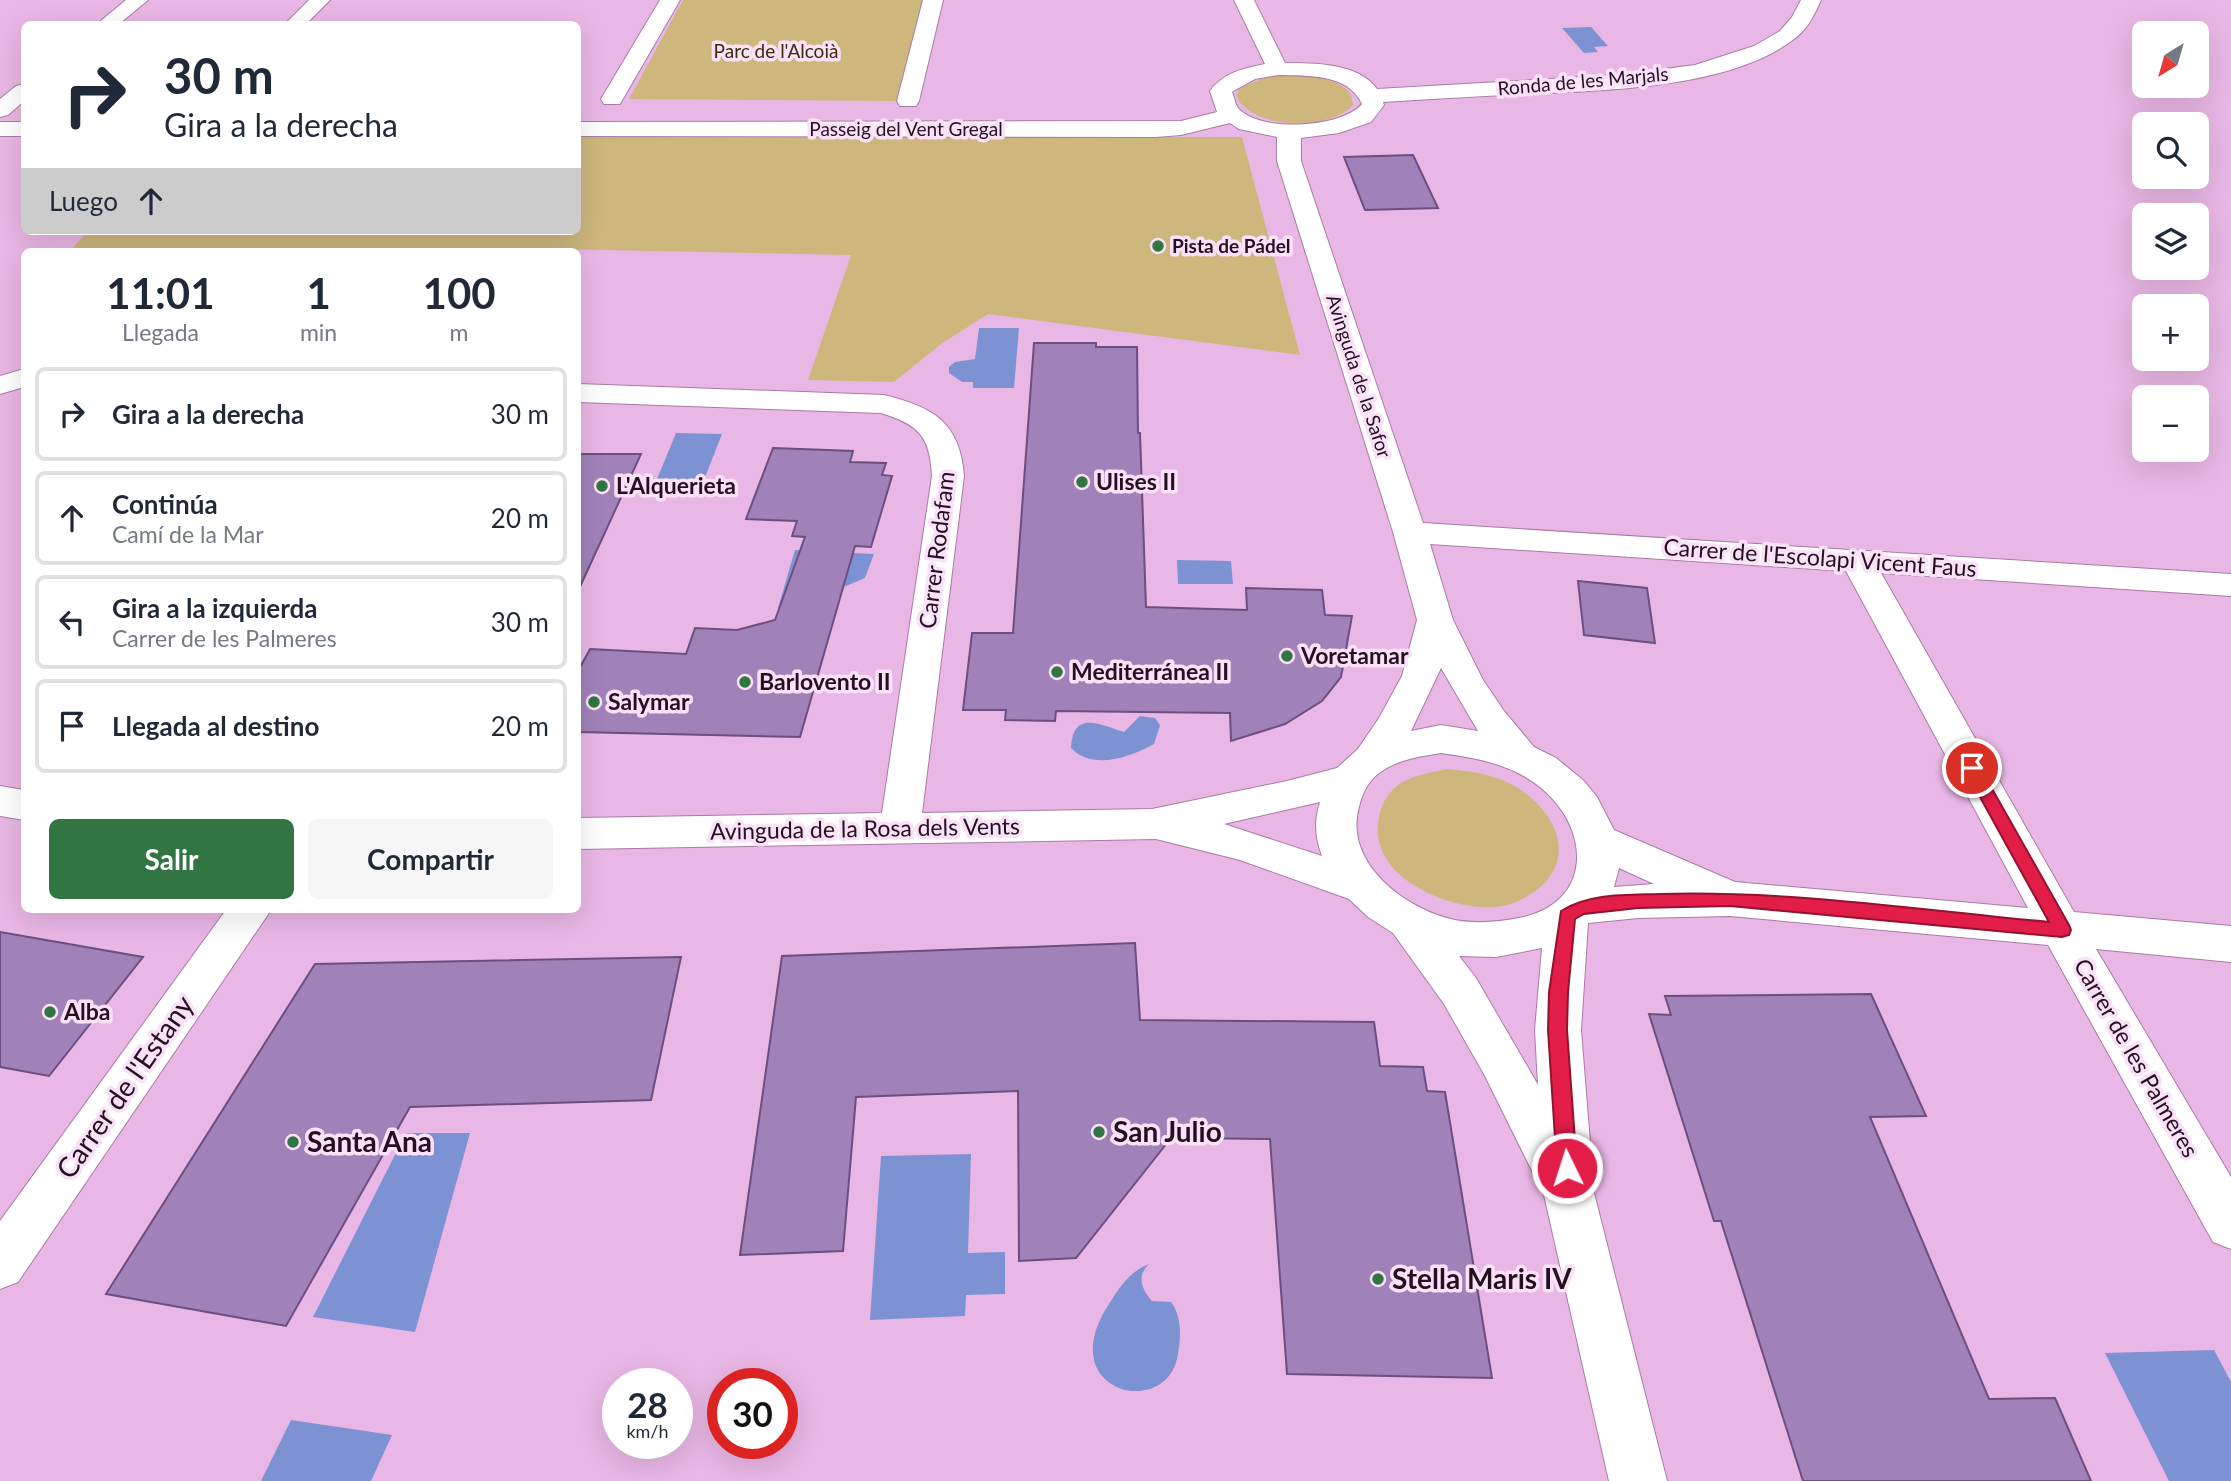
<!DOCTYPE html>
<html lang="es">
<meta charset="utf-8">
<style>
:root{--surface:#fff;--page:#f6f6f7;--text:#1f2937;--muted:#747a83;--line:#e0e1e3;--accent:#317642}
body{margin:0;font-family:Lato,sans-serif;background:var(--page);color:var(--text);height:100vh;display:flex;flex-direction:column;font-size:26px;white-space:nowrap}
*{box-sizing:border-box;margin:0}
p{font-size:23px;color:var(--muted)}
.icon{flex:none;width:38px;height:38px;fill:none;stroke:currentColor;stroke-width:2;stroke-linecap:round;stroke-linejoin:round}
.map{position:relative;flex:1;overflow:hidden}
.panel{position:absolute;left:21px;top:248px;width:560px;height:665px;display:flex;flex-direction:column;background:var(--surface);border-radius:10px;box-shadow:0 7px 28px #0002}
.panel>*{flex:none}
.hud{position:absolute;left:21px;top:21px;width:560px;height:214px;border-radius:10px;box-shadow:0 7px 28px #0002;background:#fff;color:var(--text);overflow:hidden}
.needle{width:46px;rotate:217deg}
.buttons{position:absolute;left:2132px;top:21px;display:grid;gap:14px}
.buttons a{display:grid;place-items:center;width:77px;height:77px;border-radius:10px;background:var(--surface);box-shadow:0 7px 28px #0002;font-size:35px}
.speed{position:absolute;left:602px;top:1368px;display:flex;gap:14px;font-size:35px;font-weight:700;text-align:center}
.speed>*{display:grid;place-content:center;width:91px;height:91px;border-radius:50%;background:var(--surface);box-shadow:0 7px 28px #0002;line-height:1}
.speed small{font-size:18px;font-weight:400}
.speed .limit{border:10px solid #d22;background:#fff;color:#111}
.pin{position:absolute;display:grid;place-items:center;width:60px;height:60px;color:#fff;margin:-30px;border:4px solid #fff;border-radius:50%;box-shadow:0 2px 7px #0007}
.me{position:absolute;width:77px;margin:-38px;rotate:356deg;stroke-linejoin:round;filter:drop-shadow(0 0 5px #0008)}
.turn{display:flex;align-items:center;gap:24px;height:147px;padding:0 28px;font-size:32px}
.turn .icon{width:91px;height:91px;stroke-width:2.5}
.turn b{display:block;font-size:49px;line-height:60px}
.then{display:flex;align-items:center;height:66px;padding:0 28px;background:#0003;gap:14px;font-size:26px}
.eta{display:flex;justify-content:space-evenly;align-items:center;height:119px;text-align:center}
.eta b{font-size:42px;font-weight:700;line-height:49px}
.cta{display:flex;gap:14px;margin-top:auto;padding:14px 28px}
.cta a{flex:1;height:80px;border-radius:10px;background:var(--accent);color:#fff;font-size:28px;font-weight:700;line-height:80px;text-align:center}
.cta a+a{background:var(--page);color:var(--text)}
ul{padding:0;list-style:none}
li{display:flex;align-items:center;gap:21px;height:94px;margin:0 14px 10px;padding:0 14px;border:4px solid var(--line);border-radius:10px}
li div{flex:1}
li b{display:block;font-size:26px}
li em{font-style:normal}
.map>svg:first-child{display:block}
.green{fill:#cdb77d}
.water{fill:#7d92d2}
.building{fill:#a082b8;stroke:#6b4f81;stroke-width:2}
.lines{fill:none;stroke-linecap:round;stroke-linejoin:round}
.minor-casing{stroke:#aa7ba7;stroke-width:2}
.minor{fill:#fff;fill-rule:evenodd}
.route{fill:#e11d48;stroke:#92132f;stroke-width:2}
.poi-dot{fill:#317642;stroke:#fbe1f8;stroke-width:2.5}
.labels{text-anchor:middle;stroke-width:7;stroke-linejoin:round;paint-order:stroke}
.far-park-label{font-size:19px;fill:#382c0b;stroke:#fbe1f8}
.far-street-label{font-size:19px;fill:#231122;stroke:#fbe1f8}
.far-poi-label{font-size:19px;font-weight:bold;fill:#231122;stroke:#fbe1f8;text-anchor:start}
.poi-label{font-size:23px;font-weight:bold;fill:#231122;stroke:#fbe1f8;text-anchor:start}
.street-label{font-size:23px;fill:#231122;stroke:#fbe1f8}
.near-street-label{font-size:28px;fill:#231122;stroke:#fbe1f8}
.near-poi-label{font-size:28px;font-weight:bold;fill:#231122;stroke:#fbe1f8;text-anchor:start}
</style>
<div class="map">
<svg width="2231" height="1481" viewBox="0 0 2231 1481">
<rect width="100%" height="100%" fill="#e9b7e5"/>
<!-- green -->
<g class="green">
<polygon points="683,0 923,0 897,101 629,99"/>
<path d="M 1284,75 C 1305,76 1353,76 1353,105 C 1330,131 1252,130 1236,96 L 1240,88 L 1266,77 Z"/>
<polygon points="578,137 1242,137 1300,355 988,314 941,344 894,382 808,380 851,255 556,249 554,252 69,252 88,231 578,231"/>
<path d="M 1447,769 C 1468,771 1489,773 1509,783 C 1563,811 1583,871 1518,901 C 1504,908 1486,908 1471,906 C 1428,900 1368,869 1379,817 C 1381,805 1387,794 1397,786 C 1411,775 1430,773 1447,769 Z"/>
</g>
<!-- water -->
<g class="water">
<polygon points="1591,27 1608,46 1594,47 1598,52 1584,53 1562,28"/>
<polygon points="979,328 1019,328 1014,388 973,388 973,382 962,382 949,373 949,367 955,362 975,359"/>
<polygon points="676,433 722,434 702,485 655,484"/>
<polygon points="795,550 874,554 865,578 846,586 835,584 806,611 778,608"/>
<polygon points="1177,560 1231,561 1233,584 1178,584"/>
<path d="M 1140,716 L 1155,718 L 1160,725 L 1154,744 C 1130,757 1093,771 1071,748 C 1073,710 1099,724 1124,732 Z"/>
<polygon points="406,1133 470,1133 415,1332 313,1317"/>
<polygon points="971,1154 968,1253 1005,1252 1005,1294 966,1295 965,1316 870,1320 881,1156"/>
<path d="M 1149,1264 C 1136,1276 1142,1290 1152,1301 L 1171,1302 C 1182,1316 1181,1337 1178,1354 C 1168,1422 1048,1392 1111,1301 C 1121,1285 1131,1271 1149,1264 Z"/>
<polygon points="2214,1350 2231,1382 2231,1481 2169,1481 2105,1353"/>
<polygon points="291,1420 392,1435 371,1481 261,1481"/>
</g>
<!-- building -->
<g class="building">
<polygon points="1413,155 1438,208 1365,210 1344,157"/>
<polygon points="1034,343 1096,343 1096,347 1137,347 1138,433 1140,433 1146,607 1247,610 1246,588 1322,590 1325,615 1352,616 1341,677 1322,701 1285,724 1231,741 1230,713 1056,711 1055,721 1005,720 1006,710 963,710 972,633 1013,633"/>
<polygon points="773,448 853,451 850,462 886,463 882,475 892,476 871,547 855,546 800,737 578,732 578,671 590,649 686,654 695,628 737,630 775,620 805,537 792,536 797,521 746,519"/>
<polygon points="578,454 641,454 578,591"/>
<polygon points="1578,581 1647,588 1655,643 1584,635"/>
<polygon points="0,932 143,957 49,1076 0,1067"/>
<polygon points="1135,943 1140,1020 1374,1022 1380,1066 1423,1067 1427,1091 1445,1092 1492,1378 1287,1374 1270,1139 1171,1138 1076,1258 1019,1261 1018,1091 856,1097 843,1251 740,1255 782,956"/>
<polygon points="681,957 651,1100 410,1107 286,1326 106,1294 315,964"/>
<polygon points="1871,994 1926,1116 1870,1117 1989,1399 2055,1398 2091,1481 1803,1481 1721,1221 1714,1221 1649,1014 1671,1015 1665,996"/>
</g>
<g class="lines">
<defs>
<g id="minor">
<polygon points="126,0 148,0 119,24 97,24"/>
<polygon points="309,0 330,0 306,24 285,24"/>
<polygon points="660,0 680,0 620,104 604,104 601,99"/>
<polygon points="923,0 943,0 919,101 916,106 900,106 897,101"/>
<path d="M 1234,0 L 1254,0 L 1285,63 C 1314,63 1359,63 1377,89 L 1619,75 L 1695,65 L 1754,46 L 1780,31 L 1792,17 L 1801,0 L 1821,0 C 1815,14 1807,30 1794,39 C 1729,89 1606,90 1526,94 C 1479,96 1431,99 1383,102 L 1384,105 L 1371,122 L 1339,133 L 1301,138 L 1301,161 L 1423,523 L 2231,574 L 2231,596 L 1881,573 L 2074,912 L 2231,926 L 2231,962 L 2096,949 L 2231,1177 L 2231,1249 L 2213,1242 L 2048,945 L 1730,916 L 1638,918 L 1588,923 L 1581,1030 L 1594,1193 L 1667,1481 L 1609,1481 L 1544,1195 L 1485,1076 L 1444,1004 L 1393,933 L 1368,917 L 1349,899 L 1240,860 L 1156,839 L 578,849 L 578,818 L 882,813 L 932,476 C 930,436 919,425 881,413 L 578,402 L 578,384 L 884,395 C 933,407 960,422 964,476 L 922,813 L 1152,809 L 1287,781 L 1337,768 L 1358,749 L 1379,718 L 1402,676 L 1417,620 L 1393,532 L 1277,161 L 1277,137 L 1239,129 L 1230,123 L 1181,135 L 1156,137 L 578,136 L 578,122 L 1181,121 L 1217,112 L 1210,91 C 1223,73 1244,68 1265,64 ZM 1278,75 C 1308,76 1348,73 1362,104 C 1342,128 1259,133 1238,108 C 1235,104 1234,96 1232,92 L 1235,90 L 1255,79 ZM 1430,544 L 1846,571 L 2028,908 L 1735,882 L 1614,830 L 1597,797 L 1584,781 L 1556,758 L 1534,747 L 1504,711 L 1483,680 L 1453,620 ZM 1441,668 L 1478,731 L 1441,725 L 1411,731 ZM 1441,753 C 1477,758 1511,764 1540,787 C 1592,829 1593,904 1519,918 C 1498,922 1476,924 1455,920 C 1406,910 1343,863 1359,807 C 1363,790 1370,778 1385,769 C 1402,759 1422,756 1441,753 ZM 1320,802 C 1314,821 1315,837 1322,856 L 1224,824 ZM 1619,868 L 1654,884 L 1614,887 ZM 1542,948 L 1535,1030 L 1538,1085 L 1476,978 L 1459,956 L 1496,957 Z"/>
<polygon points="24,84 24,101 8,115 0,117 0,99 16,86"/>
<rect x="0" y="122" width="24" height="14"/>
<polygon points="24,369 24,387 0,394 0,376"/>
<polygon points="0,786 24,790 24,820 0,816"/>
<polygon points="226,910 271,910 18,1282 0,1289 0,1221"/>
</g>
</defs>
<!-- minor casing -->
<use href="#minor" class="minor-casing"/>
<!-- minor -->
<use href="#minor" class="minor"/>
</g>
<!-- route -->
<path class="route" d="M 1972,762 L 1978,764 L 2069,925 L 2071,930 L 2069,935 L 2062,937 L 1730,906 L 1638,908 L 1584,914 L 1575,919 L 1568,992 L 1567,1030 L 1577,1168 L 1574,1175 L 1567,1177 L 1560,1175 L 1557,1168 L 1548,1030 L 1549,992 L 1561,911 C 1589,893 1627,895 1659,894 C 1789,890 1919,910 2049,922 L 1964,768 Z"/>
<!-- markers -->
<g class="poi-dot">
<circle cx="1158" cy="246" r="7"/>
<circle cx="1082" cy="482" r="7"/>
<circle cx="602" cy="486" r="7"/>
<circle cx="1287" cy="656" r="7"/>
<circle cx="1057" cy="672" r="7"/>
<circle cx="745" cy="682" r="7"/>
<circle cx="594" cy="702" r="7"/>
<circle cx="50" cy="1012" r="7"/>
<circle cx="1099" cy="1132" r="7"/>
<circle cx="293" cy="1142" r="7"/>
<circle cx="1378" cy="1279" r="7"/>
</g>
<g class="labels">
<!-- far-park labels -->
<g class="far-park-label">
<text x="776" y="58">Parc de l'Alcoià</text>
</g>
<!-- far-street labels -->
<g class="far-street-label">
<text transform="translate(1583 81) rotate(-5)" y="7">Ronda de les Marjals</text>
<text x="906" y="136">Passeig del Vent Gregal</text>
<text transform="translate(1359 376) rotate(72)" y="7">Avinguda de la Safor</text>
</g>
<!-- far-poi labels -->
<g class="far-poi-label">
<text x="1172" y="253">Pista de Pádel</text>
</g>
<!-- poi labels -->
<g class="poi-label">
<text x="1096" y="490">Ulises II</text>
<text x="616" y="494">L'Alquerieta</text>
<text x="1301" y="664">Voretamar</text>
<text x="1071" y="680">Mediterránea II</text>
<text x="759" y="690">Barlovento II</text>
<text x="608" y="710">Salymar</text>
<text x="64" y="1020">Alba</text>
</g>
<!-- street labels -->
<g class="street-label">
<text transform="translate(937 550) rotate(-83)" y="8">Carrer Rodafam</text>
<text transform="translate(1820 558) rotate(4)" y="8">Carrer de l'Escolapi Vicent Faus</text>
<text transform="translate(865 829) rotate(-1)" y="8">Avinguda de la Rosa dels Vents</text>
<text transform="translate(2136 1058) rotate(60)" y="8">Carrer de les Palmeres</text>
</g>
<!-- near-street labels -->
<g class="near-street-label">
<text transform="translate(125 1087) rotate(-55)" y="10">Carrer de l'Estany</text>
</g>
<!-- near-poi labels -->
<g class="near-poi-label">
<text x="1113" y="1142">San Julio</text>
<text x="307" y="1152">Santa Ana</text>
<text x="1392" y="1289">Stella Maris IV</text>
</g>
</g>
</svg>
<div class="buttons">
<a><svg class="needle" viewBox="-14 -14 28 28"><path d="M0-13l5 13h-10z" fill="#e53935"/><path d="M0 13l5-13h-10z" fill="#747a83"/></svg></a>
<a><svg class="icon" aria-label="search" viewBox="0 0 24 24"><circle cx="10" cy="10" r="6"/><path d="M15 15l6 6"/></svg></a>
<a><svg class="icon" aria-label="layers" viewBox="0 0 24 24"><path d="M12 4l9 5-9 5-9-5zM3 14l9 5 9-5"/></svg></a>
<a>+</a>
<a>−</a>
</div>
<div class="speed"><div>28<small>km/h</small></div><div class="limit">30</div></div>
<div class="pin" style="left:1972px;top:768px;background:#d93025"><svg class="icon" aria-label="arrive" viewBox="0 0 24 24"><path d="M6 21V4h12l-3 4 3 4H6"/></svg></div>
<svg class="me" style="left:1567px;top:1168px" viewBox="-20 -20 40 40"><circle r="17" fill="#e11d48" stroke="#fff" stroke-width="3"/><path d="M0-11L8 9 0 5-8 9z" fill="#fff"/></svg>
<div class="hud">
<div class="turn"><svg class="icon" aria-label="right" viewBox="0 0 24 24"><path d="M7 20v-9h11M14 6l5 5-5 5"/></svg><div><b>30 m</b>Gira a la derecha</div></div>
<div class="then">Luego<svg class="icon" aria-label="ahead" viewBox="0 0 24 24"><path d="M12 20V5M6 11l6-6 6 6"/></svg></div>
</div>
<section class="panel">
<div class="eta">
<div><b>11:01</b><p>Llegada</p></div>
<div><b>1</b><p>min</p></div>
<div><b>100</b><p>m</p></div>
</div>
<ul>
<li><svg class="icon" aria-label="right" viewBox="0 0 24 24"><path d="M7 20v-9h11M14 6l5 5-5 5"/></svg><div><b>Gira a la derecha</b></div><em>30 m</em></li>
<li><svg class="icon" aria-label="ahead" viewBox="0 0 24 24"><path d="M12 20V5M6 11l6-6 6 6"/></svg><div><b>Continúa</b><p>Camí de la Mar</p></div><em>20 m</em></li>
<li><svg class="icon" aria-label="left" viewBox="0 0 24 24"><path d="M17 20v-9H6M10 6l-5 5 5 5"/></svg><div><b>Gira a la izquierda</b><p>Carrer de les Palmeres</p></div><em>30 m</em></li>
<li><svg class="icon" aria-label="arrive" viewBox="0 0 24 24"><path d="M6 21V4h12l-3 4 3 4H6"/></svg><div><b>Llegada al destino</b></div><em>20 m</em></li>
</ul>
<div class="cta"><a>Salir</a><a>Compartir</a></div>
</section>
</div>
